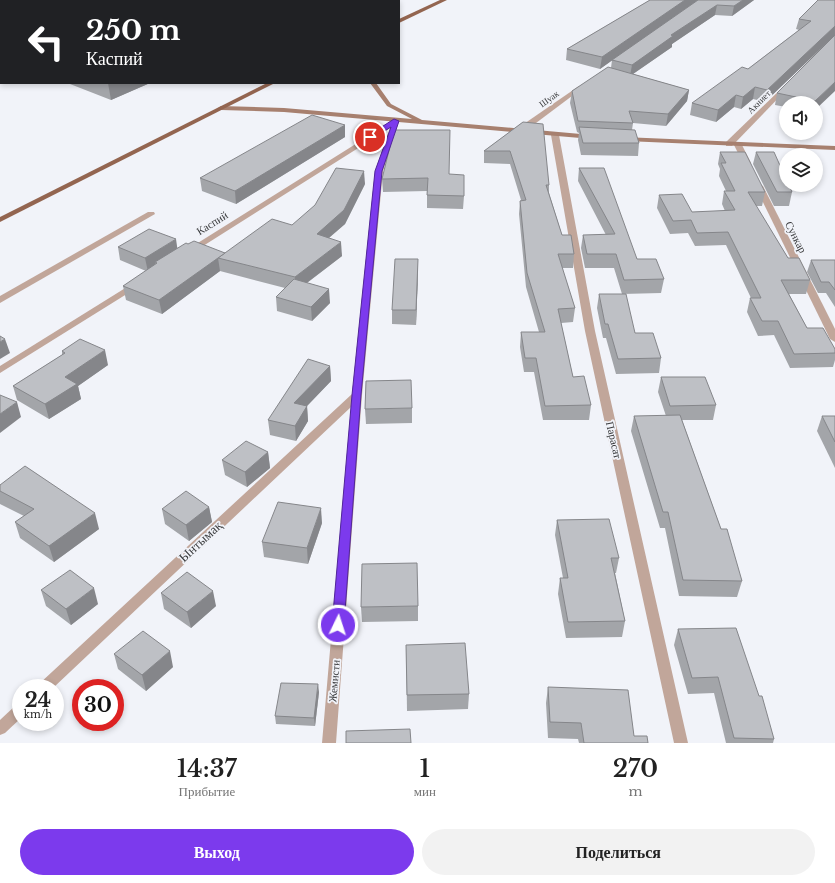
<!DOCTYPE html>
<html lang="ru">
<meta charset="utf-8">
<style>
:root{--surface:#fff;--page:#f2f2f2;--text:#222;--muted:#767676;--accent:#7c3aed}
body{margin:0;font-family:"Libre Baskerville",serif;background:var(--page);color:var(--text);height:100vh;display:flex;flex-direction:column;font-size:15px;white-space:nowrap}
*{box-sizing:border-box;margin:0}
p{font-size:13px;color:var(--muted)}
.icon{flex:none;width:22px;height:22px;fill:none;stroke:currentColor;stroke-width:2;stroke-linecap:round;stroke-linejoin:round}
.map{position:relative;height:743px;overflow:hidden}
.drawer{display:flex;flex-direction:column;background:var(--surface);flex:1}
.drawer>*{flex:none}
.hud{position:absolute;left:0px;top:0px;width:400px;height:84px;box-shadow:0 2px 6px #0003;background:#202124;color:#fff;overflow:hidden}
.controls{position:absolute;left:779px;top:96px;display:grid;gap:8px}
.controls a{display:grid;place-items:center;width:44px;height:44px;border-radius:50%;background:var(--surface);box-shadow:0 2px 6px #0003;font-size:20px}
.speed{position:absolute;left:12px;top:679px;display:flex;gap:8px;font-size:20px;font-weight:700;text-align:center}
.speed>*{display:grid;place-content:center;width:52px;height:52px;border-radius:50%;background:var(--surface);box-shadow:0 2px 6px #0003;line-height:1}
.speed small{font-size:10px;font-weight:400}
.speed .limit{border:6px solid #d22;background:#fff;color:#111}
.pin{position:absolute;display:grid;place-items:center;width:34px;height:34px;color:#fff;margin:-17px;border:2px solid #fff;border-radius:50%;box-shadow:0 1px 4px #0007}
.me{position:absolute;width:44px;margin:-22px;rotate:4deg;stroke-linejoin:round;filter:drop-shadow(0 0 3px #0008)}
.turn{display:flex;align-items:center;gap:14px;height:84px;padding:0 20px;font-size:18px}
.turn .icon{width:52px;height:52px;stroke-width:2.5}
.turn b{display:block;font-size:28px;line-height:34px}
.eta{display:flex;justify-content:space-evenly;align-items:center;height:68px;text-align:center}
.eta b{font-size:24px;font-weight:600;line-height:28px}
.cta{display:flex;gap:8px;margin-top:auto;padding:8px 20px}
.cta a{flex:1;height:46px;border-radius:24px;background:var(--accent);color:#fff;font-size:16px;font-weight:600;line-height:46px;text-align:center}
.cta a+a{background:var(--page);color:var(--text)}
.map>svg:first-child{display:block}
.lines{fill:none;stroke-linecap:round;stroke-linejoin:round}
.street{fill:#c1a69a;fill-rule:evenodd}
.secondary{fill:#a7806f;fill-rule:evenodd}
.primary{fill:#936550;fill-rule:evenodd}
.wall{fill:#a3a5a9}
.shaded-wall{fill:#85868a}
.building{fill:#bec0c5;stroke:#85868a}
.route{fill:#7c3aed;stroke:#51269a}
.labels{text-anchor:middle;stroke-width:3.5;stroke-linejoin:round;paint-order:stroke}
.far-street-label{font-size:9px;fill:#3a3b3d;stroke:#f1f3f9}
.street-label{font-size:11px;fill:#3a3b3d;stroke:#f1f3f9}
.near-street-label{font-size:13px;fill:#3a3b3d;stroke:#f1f3f9}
</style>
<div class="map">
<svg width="835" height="743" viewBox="0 0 835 743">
<rect width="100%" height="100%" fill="#f1f3f9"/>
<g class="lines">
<!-- street -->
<g class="street">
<polygon points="579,86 584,87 524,132 518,132 518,128"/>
<polygon points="784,86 789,87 732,146 726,146 726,142"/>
<polygon points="394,120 399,121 383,171 362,395 336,743 322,743 351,407 53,688 37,688 39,684 352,394 375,171 390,128 192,253 186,253 185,251"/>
<polygon points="552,133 559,135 595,331 688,743 674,743 585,331 551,135"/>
<polygon points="735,143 742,145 751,163 750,165 744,165 734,145"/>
<polygon points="756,184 759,184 763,186 835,329 835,342 830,339 755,186"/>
<polygon points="148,212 154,212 155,214 0,303 0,296"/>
<polygon points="135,282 139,285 138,287 0,373 0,366"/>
<polygon points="21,703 21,718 5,733 0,735 0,720 16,705"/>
</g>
<!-- secondary -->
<g class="secondary">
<polygon points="370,83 376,83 391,104 422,120 592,135 596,137 592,139 284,112 221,110 218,108 221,106 284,108 412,119 387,106"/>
<polygon points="623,137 835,146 835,150 626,141 623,141"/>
</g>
<!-- primary -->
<g class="primary">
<polygon points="440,0 447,0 399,23 399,19"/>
<polygon points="267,83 275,83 0,222 0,217"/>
</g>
</g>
<!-- wall -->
<g class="wall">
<polygon points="650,0 754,0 732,16 715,15 672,44 672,47 633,74 689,90 687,101 666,126 633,123 632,130 639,143 638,156 581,155 578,140 579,133 577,132 570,103 572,91 611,68 612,60 600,69 566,60 567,49"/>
<polygon points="835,0 835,35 765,102 753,99 741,109 734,107 716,122 690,115 692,103 748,69 799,30 796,29 799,19"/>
<polygon points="835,35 816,103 786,103 786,107 775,105 777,93"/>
<polygon points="70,83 150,83 111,100 70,84"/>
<polygon points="523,122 549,185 549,193 562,235 574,254 573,268 562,268 575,308 573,322 561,323 573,377 591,405 589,420 543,420 534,372 524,372 520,347 521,332 539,332 526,287 519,214 520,201 521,200 510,164 484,163 484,151"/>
<polygon points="345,125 345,137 236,204 202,191 200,178"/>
<polygon points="720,152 765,192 762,206 756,206 788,258 810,280 806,294 789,294 807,328 835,349 835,360 833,367 790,368 774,335 758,336 747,312 750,298 751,298 726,245 695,246 688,233 670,234 657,208 659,195 692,212 725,211 722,204 724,191 726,191 719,176 720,169 718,164"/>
<polygon points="756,152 792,192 789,206 774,206 753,164"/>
<polygon points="579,168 637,259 664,279 661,293 622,294 614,268 585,268 581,248 583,235 606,235 578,181"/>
<polygon points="449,174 464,196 463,209 427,208 427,191 383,192 382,179"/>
<polygon points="365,184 345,224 329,238 342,256 307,283 330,303 312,321 277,311 276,297 285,288 220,271 162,314 126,300 123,286 146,271 120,260 118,247 177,248 188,244 225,253 292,225"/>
<polygon points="811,260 835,260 835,307 826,293 818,293 807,272"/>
<polygon points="418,273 416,325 392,324 392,310"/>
<polygon points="599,294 635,333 661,358 659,373 616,374 606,338 603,338 597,308"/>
<polygon points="62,351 108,365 78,386 81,399 49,419 17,400 13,386 62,355"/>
<polygon points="330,366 331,381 307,406 308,421 296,441 270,435 268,420"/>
<polygon points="661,377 716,405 713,420 682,420 721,529 742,581 737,597 679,596 665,528 660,528 631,431 634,416 666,416 658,392"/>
<polygon points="412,408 412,423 366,424 365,409"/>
<polygon points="822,416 835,416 835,468 817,431"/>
<polygon points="268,452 270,468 247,487 225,475 222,460"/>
<polygon points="0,485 99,529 54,562 20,538 15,522 24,516 0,504"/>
<polygon points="209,507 212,522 189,541 165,524 162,509"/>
<polygon points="557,520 619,558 616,573 615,573 625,621 622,637 566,638 558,594 560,578 563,578 555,535"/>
<polygon points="322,523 308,564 264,557 262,542"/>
<polygon points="41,590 98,604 71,625 46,606"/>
<polygon points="161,593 216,606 191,628 164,609"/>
<polygon points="418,606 418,621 362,622 361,607"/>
<polygon points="678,629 759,696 774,739 773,743 726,743 714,693 688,694 674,645"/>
<polygon points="406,645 469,694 468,709 407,711"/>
<polygon points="114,654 173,667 146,691 118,669"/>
<polygon points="548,687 634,736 648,743 579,743 578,739 548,738 546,703"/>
<polygon points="319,692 315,726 276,724 275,716"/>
</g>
<!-- shaded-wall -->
<g class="shaded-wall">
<polygon points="685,0 698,0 600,69 602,57"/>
<polygon points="743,0 754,0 732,16 734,6"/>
<polygon points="717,5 715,15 672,44 672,47 630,76 632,65 671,35"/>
<polygon points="835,26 835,35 765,102 767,90"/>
<polygon points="835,82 835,91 816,109 816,103 814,103 815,101"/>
<polygon points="108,83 150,83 111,100"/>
<polygon points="755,87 753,99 741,109 743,97"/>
<polygon points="689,90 687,101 666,126 668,114"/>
<polygon points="736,95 734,107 716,122 718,110"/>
<polygon points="345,125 345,137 236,204 235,191"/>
<polygon points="364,171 365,184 345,224 318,247 317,234"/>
<polygon points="176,239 178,253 155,262 156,267 148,272 145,258"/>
<polygon points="341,242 342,256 296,291 295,277"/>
<polygon points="225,253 218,258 220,271 162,314 159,300"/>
<polygon points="418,259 418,273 416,325 416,310"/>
<polygon points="329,289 330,303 312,321 311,307"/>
<polygon points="5,339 10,353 0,359 0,342"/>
<polygon points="105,350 108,365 78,386 81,399 49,419 45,404 65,377"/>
<polygon points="330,366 331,381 307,406 308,421 296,441 295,426 294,403"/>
<polygon points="17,402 21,417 0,433 0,414"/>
<polygon points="268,452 270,468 247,487 245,472"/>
<polygon points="209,507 212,522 189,541 186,525"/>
<polygon points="321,508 322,523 308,564 307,548"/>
<polygon points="95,513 99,529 54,562 49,546"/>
<polygon points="94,588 98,604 71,625 66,609"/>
<polygon points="213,591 216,606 191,628 187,612"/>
<polygon points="170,651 173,667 146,691 142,675"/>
<polygon points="318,684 319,692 315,726 314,718"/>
</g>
<!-- building -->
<g class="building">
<polygon points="650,0 685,0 602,57 567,49"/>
<polygon points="698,0 743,0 734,6 717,5 671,35 673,36 632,65 612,60"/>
<polygon points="818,0 835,0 835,26 767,90 755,87 743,97 736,95 718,110 692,103 742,67 748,69 811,21 799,19"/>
<polygon points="835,35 835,82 815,101 777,93"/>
<polygon points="608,67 689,90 668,114 629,111 633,123 578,121 572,91"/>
<polygon points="312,115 345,125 235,191 200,178"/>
<polygon points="523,122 543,124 549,185 546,185 562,235 571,235 574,254 558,254 575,308 558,309 573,377 584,376 591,405 545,406 536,358 525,358 521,332 545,332 527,273 520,201 526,200 510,151 484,151"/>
<polygon points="579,127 635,130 639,143 583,143"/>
<polygon points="394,130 450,130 449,174 464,175 464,196 427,195 428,178 382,179"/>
<polygon points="720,152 745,152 765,192 748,192 788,258 799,258 810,280 781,280 807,328 823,328 835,349 835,353 794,354 778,321 762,321 750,298 761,298 728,232 697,233 691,220 673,221 659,195 682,194 692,212 735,210 724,191 735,191 721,163 726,163"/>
<polygon points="756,152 774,152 786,179 786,185 789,185 792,192 777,192"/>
<polygon points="336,168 364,171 344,210 317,234 341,242 295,277 218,258 272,219 292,225 315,205"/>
<polygon points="579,168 604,168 637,259 656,259 664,279 624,280 616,254 587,254 583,235 615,234"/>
<polygon points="149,229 176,239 145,258 118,247"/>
<polygon points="194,241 225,253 159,300 123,286 157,263 155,262 186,243 188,244"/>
<polygon points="395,259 418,259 416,310 392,310"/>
<polygon points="811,260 835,260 835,290 829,282 821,282"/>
<polygon points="294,279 329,289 311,307 276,297"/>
<polygon points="599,294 626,294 635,333 653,333 661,358 618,359 608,324 605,324"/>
<polygon points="0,336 5,339 0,342"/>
<polygon points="80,339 105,350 65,377 77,384 45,404 13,386 65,353 62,351"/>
<polygon points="308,359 330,366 294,403 307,406 295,426 268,420"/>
<polygon points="661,377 705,377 716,405 670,406"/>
<polygon points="411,380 412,408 365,409 366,381"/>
<polygon points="0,395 17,402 0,414"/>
<polygon points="680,415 721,529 727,529 742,581 683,580 668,512 663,512 634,416"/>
<polygon points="822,416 835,416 835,442"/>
<polygon points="246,441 268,452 245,472 222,460"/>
<polygon points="25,466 95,513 49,546 15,522 34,509 0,491 0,485"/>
<polygon points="186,491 209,507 186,525 162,509"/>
<polygon points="278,502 321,508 307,548 262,542"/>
<polygon points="609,519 619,558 611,558 625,621 568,622 560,578 568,578 557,520"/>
<polygon points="417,563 418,606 361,607 362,564"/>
<polygon points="70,570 94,588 66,609 41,590"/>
<polygon points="187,572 213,591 187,612 161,593"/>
<polygon points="736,628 759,696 762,696 774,739 734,738 718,677 692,678 678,629"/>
<polygon points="143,631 170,651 142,675 114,654"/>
<polygon points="465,643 469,694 407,695 406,645"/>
<polygon points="281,683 318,684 314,718 275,716"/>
<polygon points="548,687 628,690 634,736 647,736 648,743 584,743 581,723 550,722"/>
<polygon points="410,729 411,743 346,743 346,731"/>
</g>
<!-- route -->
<polygon class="route" points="394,119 399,121 382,171 361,395 344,625 343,629 334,629 332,625 352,395 375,171 391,127 372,139 366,137"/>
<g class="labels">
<!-- far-street labels -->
<g class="far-street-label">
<text transform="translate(549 99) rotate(-36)" y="3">Шуак</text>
<text transform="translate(759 102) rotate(-45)" y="3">Акниет</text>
</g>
<!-- street labels -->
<g class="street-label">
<text transform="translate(212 223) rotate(-32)" y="4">Каспий</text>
<text transform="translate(796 237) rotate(63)" y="4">Сункар</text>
<text transform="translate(614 440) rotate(77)" y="4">Парасат</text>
<text transform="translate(334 681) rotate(-85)" y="4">Жемисти</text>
</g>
<!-- near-street labels -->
<g class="near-street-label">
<text transform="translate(200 541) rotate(-43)" y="5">Ынтымақ</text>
</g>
</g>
</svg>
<div class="controls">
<a><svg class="icon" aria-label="sound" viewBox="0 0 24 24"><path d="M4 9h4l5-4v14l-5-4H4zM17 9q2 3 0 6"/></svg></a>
<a><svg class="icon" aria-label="layers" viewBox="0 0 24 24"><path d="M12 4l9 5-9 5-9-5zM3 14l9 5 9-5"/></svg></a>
</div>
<div class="speed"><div>24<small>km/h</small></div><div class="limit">30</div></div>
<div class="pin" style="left:370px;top:137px;background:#d93025"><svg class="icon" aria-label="arrive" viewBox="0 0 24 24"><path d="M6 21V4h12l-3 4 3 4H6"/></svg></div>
<svg class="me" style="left:338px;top:625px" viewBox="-20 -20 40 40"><circle r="17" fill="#7c3aed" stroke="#fff" stroke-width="3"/><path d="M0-11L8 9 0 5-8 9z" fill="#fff"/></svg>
<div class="hud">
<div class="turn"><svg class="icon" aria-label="left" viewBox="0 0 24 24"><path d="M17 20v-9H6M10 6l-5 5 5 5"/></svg><div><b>250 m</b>Каспий</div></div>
</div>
</div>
<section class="drawer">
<div class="eta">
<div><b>14:37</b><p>Прибытие</p></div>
<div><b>1</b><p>мин</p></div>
<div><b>270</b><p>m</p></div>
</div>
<div class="cta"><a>Выход</a><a>Поделиться</a></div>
</section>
